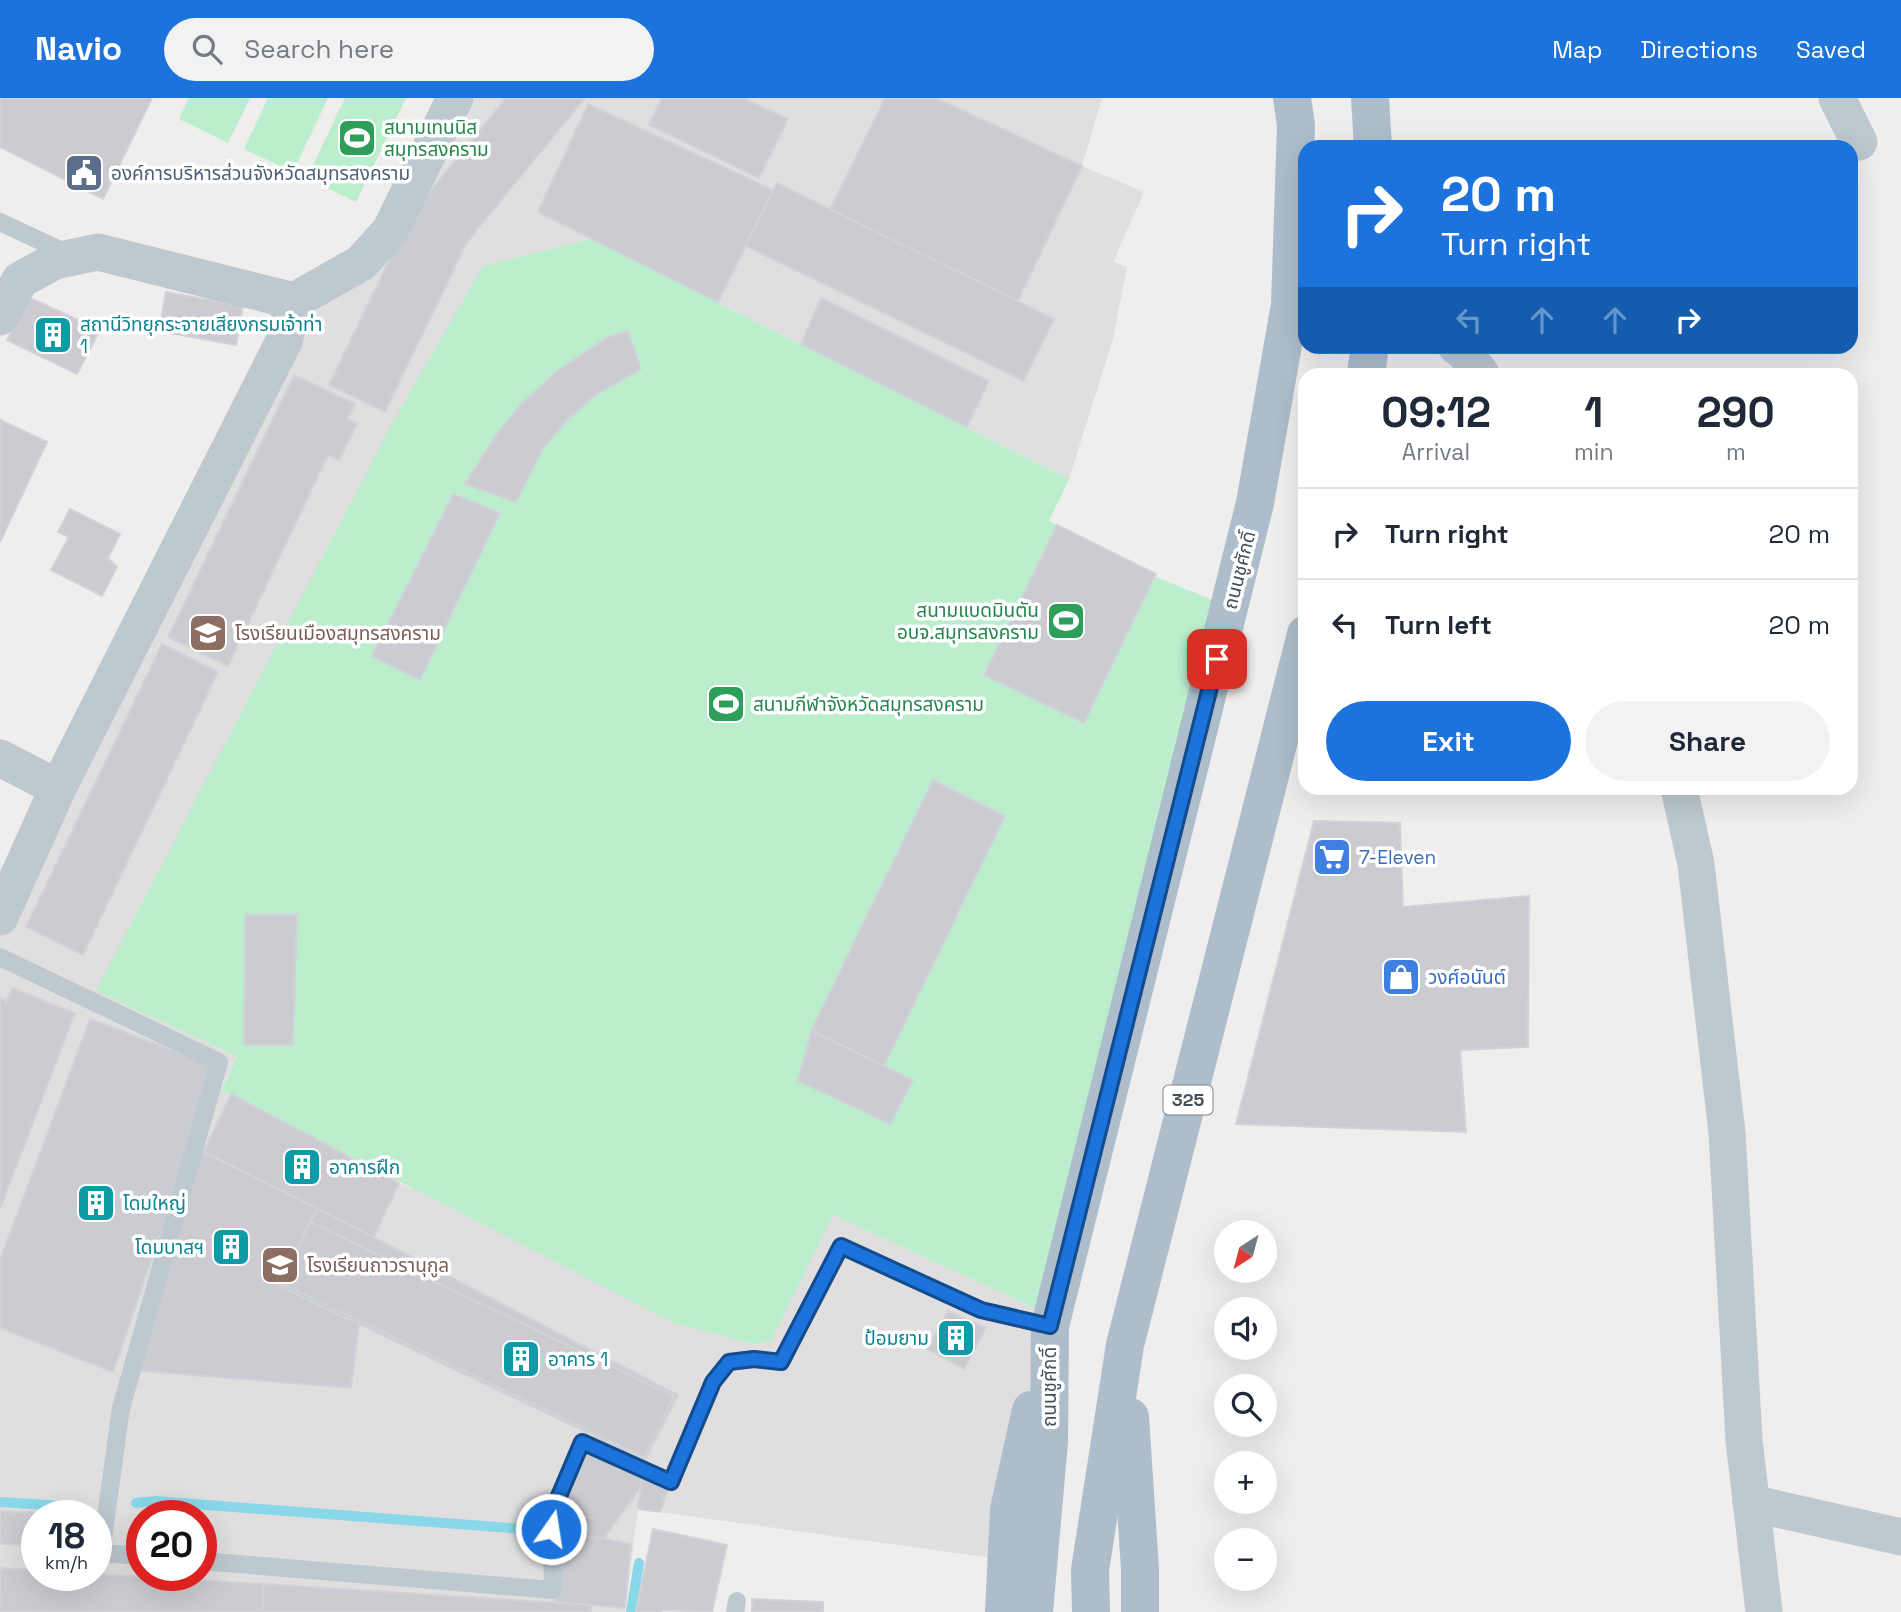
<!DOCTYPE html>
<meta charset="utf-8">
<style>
:root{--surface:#fff;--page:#f2f2f3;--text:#1f2937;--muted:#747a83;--line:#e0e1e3;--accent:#1b73db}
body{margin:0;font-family:"Space Grotesk","Noto Sans Thai",sans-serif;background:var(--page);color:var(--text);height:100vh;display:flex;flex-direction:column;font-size:26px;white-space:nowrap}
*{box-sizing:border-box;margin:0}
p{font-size:23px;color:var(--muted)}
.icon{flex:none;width:38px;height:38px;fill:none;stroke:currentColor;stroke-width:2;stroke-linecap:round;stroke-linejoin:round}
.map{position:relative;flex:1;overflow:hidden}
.panel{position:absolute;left:1298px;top:270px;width:560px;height:427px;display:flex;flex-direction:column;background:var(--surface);border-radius:21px;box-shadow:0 7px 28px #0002}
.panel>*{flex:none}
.top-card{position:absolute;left:1298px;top:42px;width:560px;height:214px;border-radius:21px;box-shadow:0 7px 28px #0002;background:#1b73db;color:#fff;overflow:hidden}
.needle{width:46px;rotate:216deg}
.tools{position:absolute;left:1214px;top:1122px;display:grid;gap:14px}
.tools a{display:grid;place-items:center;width:63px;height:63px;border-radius:50%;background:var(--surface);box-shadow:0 7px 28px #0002;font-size:35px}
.speed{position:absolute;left:21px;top:1402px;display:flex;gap:14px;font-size:35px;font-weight:700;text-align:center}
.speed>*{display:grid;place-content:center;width:91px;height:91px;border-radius:50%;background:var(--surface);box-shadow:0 7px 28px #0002;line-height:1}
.speed small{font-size:18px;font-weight:400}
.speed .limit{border:10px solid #d22;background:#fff;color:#111}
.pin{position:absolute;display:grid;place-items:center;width:60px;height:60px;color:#fff;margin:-30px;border-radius:14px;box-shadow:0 4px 10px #0006}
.me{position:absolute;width:77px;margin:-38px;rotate:13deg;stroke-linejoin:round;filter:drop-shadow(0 0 5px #0008)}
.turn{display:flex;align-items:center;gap:24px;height:147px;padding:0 28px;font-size:32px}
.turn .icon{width:91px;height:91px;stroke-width:2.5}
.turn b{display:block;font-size:49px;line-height:60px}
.lanes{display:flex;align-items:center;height:66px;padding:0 28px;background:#0003;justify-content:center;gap:35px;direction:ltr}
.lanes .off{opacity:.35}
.eta{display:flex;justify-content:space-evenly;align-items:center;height:119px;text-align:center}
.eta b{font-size:42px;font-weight:600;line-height:49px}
.button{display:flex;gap:14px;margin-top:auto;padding:14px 28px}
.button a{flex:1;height:80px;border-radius:42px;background:var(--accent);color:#fff;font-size:28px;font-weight:600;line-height:80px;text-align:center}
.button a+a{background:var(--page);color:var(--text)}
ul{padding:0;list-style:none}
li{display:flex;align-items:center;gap:21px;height:91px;padding:0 28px;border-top:2px solid var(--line)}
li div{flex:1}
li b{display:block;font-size:26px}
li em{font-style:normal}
header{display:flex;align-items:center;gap:42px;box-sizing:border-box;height:98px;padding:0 35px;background:var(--accent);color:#fff}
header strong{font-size:33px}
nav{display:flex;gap:38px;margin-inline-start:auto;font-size:24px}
.search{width:490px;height:63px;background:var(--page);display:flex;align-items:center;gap:18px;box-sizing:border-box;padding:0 24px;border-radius:38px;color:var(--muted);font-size:26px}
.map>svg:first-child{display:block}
.education{fill:#e1dedf;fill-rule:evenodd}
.green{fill:#bbeecd}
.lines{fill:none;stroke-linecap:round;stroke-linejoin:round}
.stream{stroke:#88d8ea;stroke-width:10}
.building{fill:#caccd2;stroke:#d1d3d9;stroke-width:2}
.service{stroke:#bdc8cf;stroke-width:18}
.minor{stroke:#bdc8cf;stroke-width:37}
.primary{stroke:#adbdcc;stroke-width:38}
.route-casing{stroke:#124b8e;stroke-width:18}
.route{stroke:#1b73db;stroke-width:12}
.labels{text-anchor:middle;stroke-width:7;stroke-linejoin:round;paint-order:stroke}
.shield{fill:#fff;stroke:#7d858c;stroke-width:2}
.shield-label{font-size:18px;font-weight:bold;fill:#45515a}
.leisure-label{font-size:19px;fill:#27864d;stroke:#fff;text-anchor:start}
.service-label{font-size:19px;fill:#4e5e75;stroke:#fff;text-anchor:start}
.culture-label{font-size:19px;fill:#0d838f;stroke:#fff;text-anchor:start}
.street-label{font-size:19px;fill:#45515a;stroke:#fff}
.education-label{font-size:19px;fill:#785e54;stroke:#fff;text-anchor:start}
.shop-label{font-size:19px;fill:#366cbe;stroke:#fff;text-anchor:start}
</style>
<header>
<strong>Navio</strong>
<div class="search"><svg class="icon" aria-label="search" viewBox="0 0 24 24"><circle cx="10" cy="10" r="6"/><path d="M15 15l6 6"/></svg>Search here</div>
<nav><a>Map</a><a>Directions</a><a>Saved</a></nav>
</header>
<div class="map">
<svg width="1901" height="1514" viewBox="0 0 1901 1514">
<rect width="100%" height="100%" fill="#f0eded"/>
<!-- education -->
<path class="education" d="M 455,0 L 1102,0 L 1082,68 L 1144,94 L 1113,164 L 1127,169 L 1113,241 L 1069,381 L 592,141 L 222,991 L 399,1085 L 771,1243 L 833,1117 L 1052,1218 L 1007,1462 L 638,1411 L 625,1514 L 0,1514 L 0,819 L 294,203 L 361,165 ZM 37,1418 L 96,1418 L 96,1477 L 37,1477 ZM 142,1418 L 201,1418 L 201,1477 L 142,1477 Z"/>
<!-- green -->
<g class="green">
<polygon points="189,0 250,0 228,45 179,21"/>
<polygon points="268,0 328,0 293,74 244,51"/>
<polygon points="345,0 406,0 356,104 307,80"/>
<polygon points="591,141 1069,381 1049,423 1156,479 1230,509 1052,1218 833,1117 771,1243 753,1246 674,1225 222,992 237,958 96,893 394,322 483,168"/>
</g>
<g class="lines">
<!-- stream -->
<g class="stream">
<polyline points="0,1404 63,1408"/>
<polyline points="136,1405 156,1403 522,1431"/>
<polyline points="631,1514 639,1465"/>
</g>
</g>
<!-- building -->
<g class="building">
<polygon points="0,0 121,0 81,81 0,43"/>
<polygon points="0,0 152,0 103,101 0,49"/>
<polygon points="506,0 585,0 467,144 385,314 329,287 411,117"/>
<polygon points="662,0 743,0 788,21 759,80 649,27"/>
<polygon points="885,0 936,0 1082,68 1018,203 830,112"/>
<polygon points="588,6 773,92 718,204 538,114"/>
<polygon points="777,85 1054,221 1024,283 746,148"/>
<polygon points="166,194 243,208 236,247 159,233"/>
<polygon points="30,200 100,232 77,276 7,242"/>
<polygon points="821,200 989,283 967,329 801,246"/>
<polygon points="628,233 641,271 594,298 566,323 542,352 516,404 465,386 496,337 519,308 557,273 608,239"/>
<polygon points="294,277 355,306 347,321 357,326 339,362 328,357 228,568 168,539"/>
<polygon points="0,322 47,344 0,444"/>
<polygon points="453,396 500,415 420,582 372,558"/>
<polygon points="70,411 120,436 108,460 117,469 102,498 51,472 69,439 58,434"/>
<polygon points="1057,427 1156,476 1084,625 984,577"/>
<polygon points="162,546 218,574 83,857 26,829"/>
<polygon points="933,682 1005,718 884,968 811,933"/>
<polygon points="1314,723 1400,725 1403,809 1529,798 1528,949 1460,952 1466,1034 1236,1026"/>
<polygon points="297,816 293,947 244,947 245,817"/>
<polygon points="12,890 75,915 0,1111 0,900 7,903"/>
<polygon points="90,921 218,969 113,1274 0,1230 0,1162"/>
<polygon points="811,933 913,982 890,1026 798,983"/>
<polygon points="231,996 399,1085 374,1139 204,1053"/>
<polygon points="190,1048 317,1110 279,1188 359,1226 351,1290 131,1272"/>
<polygon points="317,1110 678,1297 645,1362 279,1188"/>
<polygon points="310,1124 674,1298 644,1359 281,1185"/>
<polygon points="948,1213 986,1230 964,1271 927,1251"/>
<polygon points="582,1344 643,1372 640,1390 602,1443 551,1431"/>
<polygon points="643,1372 671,1384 660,1414 638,1411"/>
<polygon points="0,1413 59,1416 59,1418 37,1418 37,1448 0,1446"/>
<polygon points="551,1431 631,1446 625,1510 554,1504"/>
<polygon points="653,1431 727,1447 712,1514 662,1512 661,1514 636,1514"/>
<polygon points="0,1470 37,1472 37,1477 96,1476 264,1486 262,1514 0,1514"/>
<polygon points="264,1486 591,1507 591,1514 262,1514"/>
<polygon points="752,1501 823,1504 823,1514 752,1514"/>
</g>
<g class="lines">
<!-- service -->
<g class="service">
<polyline points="0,124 66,155"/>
<polyline points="0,859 219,964 121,1310 101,1455 142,1458"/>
<polyline points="201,1463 553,1492 551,1417 582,1344 671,1384 713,1284 729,1264 754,1261 781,1264 841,1148 981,1212 1050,1228"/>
<polyline points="735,1514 737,1503"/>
</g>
<!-- minor -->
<g class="minor">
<polyline points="1837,0 1859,44"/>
<polyline points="0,219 20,182 55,163 98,154 294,203 361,165 390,133 455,0"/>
<polyline points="1456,248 1465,255 1481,276"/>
<polyline points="0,660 58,690"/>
<polyline points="1679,690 1696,766 1727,1035 1744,1342 1764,1514"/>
<polyline points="0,819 58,690 284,243 294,203"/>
<polyline points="1751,1405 1901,1439"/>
</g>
<!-- primary -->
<g class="primary">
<polyline points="1370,0 1373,49"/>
<polyline points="1366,276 1370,248"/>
<polyline points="1130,1319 1140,1471 1140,1514"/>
<polyline points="1004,1514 1009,1412 1031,1312"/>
<polyline points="1034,1514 1049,1343 1050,1228 1255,405 1290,207 1296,27 1292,0"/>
<polyline points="1091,1514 1090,1472 1125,1247 1306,536"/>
</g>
</g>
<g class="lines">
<defs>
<polyline id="route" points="551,1431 551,1417 582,1344 671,1384 713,1284 729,1264 754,1261 781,1264 841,1148 981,1212 1050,1228 1217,561"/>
</defs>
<!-- route casing -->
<use href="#route" class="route-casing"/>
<!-- route -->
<use href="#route" class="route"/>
</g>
<!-- icons -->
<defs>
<symbol id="stadium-square" viewBox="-11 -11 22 22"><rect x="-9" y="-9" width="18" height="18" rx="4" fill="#2e9e5b" stroke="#fff"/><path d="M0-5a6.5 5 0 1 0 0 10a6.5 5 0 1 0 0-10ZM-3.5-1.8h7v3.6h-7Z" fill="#fff"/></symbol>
<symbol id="civic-square" viewBox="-11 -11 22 22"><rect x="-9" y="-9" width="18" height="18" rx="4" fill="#5c6f8a" stroke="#fff"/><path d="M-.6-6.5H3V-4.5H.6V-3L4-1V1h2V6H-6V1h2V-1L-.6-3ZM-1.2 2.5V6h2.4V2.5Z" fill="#fff"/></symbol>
<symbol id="building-square" viewBox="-11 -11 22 22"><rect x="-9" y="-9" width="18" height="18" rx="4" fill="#0f9aa8" stroke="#fff"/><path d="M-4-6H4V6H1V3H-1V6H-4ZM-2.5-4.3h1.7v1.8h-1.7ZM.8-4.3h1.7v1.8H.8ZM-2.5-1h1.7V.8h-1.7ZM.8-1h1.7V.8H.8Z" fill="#fff"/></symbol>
<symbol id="school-square" viewBox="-11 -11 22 22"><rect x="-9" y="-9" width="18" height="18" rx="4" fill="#8d6e63" stroke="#fff"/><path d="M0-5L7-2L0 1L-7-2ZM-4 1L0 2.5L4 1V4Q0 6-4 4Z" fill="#fff"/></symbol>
<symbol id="supermarket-square" viewBox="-11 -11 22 22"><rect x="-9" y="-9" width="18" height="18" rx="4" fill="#3f7fe0" stroke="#fff"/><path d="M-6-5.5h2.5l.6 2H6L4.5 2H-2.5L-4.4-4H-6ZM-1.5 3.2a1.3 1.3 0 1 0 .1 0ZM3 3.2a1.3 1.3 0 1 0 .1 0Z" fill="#fff"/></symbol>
<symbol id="shop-square" viewBox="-11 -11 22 22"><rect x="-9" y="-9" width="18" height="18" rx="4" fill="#3f7fe0" stroke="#fff"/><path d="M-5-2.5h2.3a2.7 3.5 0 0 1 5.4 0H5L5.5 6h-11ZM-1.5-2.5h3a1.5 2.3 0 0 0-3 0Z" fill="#fff"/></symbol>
</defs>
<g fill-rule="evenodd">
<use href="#stadium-square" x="335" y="18" width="44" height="44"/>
<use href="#civic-square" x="62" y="53" width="44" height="44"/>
<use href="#building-square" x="31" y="215" width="44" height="44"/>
<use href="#stadium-square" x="1044" y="501" width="44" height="44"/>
<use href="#school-square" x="186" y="513" width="44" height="44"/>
<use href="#stadium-square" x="704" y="584" width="44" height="44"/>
<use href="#supermarket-square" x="1310" y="737" width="44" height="44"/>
<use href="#shop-square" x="1379" y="857" width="44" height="44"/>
<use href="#building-square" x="280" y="1047" width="44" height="44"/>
<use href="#building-square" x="74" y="1083" width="44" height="44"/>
<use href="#building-square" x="209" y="1127" width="44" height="44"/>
<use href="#school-square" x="258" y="1145" width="44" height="44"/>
<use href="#building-square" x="934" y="1218" width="44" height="44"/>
<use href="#building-square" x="499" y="1239" width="44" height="44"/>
</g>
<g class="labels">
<!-- shield labels -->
<rect class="shield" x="1163.5" y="987.5" width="49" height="29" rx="5"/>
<g class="shield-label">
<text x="1188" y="1008">325</text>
</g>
<!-- leisure labels -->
<g class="leisure-label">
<text x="384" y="36">สนามเทนนิส<tspan x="384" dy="22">สมุทรสงคราม</tspan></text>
<text x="1039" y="519" text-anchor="end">สนามแบดมินตัน<tspan x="1039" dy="22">อบจ.สมุทรสงคราม</tspan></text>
<text x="753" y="613">สนามกีฬาจังหวัดสมุทรสงคราม</text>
</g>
<!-- service labels -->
<g class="service-label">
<text x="111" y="82">องค์การบริหารส่วนจังหวัดสมุทรสงคราม</text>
</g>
<!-- culture labels -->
<g class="culture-label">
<text x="80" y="233">สถานีวิทยุกระจายเสียงกรมเจ้าท่า<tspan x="80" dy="22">1</tspan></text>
<text x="329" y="1076">อาคารฝึก</text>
<text x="123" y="1112">โดมใหญ่</text>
<text x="204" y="1156" text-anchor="end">โดมบาสฯ</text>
<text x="929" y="1247" text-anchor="end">ป้อมยาม</text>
<text x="548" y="1268">อาคาร 1</text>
</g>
<!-- street labels -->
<g class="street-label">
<text transform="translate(1239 472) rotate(-76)" y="7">ถนนชูศักดิ์</text>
<text transform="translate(1049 1289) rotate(-90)" y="7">ถนนชูศักดิ์</text>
</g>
<!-- education labels -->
<g class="education-label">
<text x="235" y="542">โรงเรียนเมืองสมุทรสงคราม</text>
<text x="307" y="1174">โรงเรียนถาวรานุกูล</text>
</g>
<!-- shop labels -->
<g class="shop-label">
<text x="1359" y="766">7-Eleven</text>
<text x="1428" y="886">วงศ์อนันต์</text>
</g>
</g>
</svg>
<div class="tools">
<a><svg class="needle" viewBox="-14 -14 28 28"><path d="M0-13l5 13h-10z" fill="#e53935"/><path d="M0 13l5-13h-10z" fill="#747a83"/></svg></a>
<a><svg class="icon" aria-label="sound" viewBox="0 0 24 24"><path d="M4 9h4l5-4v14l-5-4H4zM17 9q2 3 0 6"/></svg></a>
<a><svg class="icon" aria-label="search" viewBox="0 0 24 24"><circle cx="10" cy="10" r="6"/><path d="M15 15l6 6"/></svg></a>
<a>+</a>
<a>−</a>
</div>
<div class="speed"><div>18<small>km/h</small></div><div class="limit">20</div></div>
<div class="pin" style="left:1217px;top:561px;background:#d93025"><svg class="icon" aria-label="arrive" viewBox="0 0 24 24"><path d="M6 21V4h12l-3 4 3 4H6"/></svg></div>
<svg class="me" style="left:551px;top:1431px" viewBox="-20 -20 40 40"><circle r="17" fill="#1b73db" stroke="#fff" stroke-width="3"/><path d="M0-11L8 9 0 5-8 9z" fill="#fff"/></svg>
<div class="top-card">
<div class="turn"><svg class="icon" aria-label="right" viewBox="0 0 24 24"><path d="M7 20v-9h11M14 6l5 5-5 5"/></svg><div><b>20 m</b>Turn right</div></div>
<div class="lanes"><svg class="icon off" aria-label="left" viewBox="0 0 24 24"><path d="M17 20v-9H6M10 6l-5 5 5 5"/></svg><svg class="icon off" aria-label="ahead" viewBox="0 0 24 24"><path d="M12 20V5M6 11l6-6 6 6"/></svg><svg class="icon off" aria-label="ahead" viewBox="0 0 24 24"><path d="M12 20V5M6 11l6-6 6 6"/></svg><svg class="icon" aria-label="right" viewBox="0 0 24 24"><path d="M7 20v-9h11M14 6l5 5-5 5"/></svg></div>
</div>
<section class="panel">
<div class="eta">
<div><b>09:12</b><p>Arrival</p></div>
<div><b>1</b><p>min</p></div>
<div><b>290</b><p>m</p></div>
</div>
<ul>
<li><svg class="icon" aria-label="right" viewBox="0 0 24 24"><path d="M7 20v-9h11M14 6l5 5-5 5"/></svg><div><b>Turn right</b></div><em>20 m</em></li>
<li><svg class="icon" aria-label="left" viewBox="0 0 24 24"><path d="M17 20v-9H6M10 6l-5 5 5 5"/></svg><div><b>Turn left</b></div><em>20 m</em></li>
</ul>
<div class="button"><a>Exit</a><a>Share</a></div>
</section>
</div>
